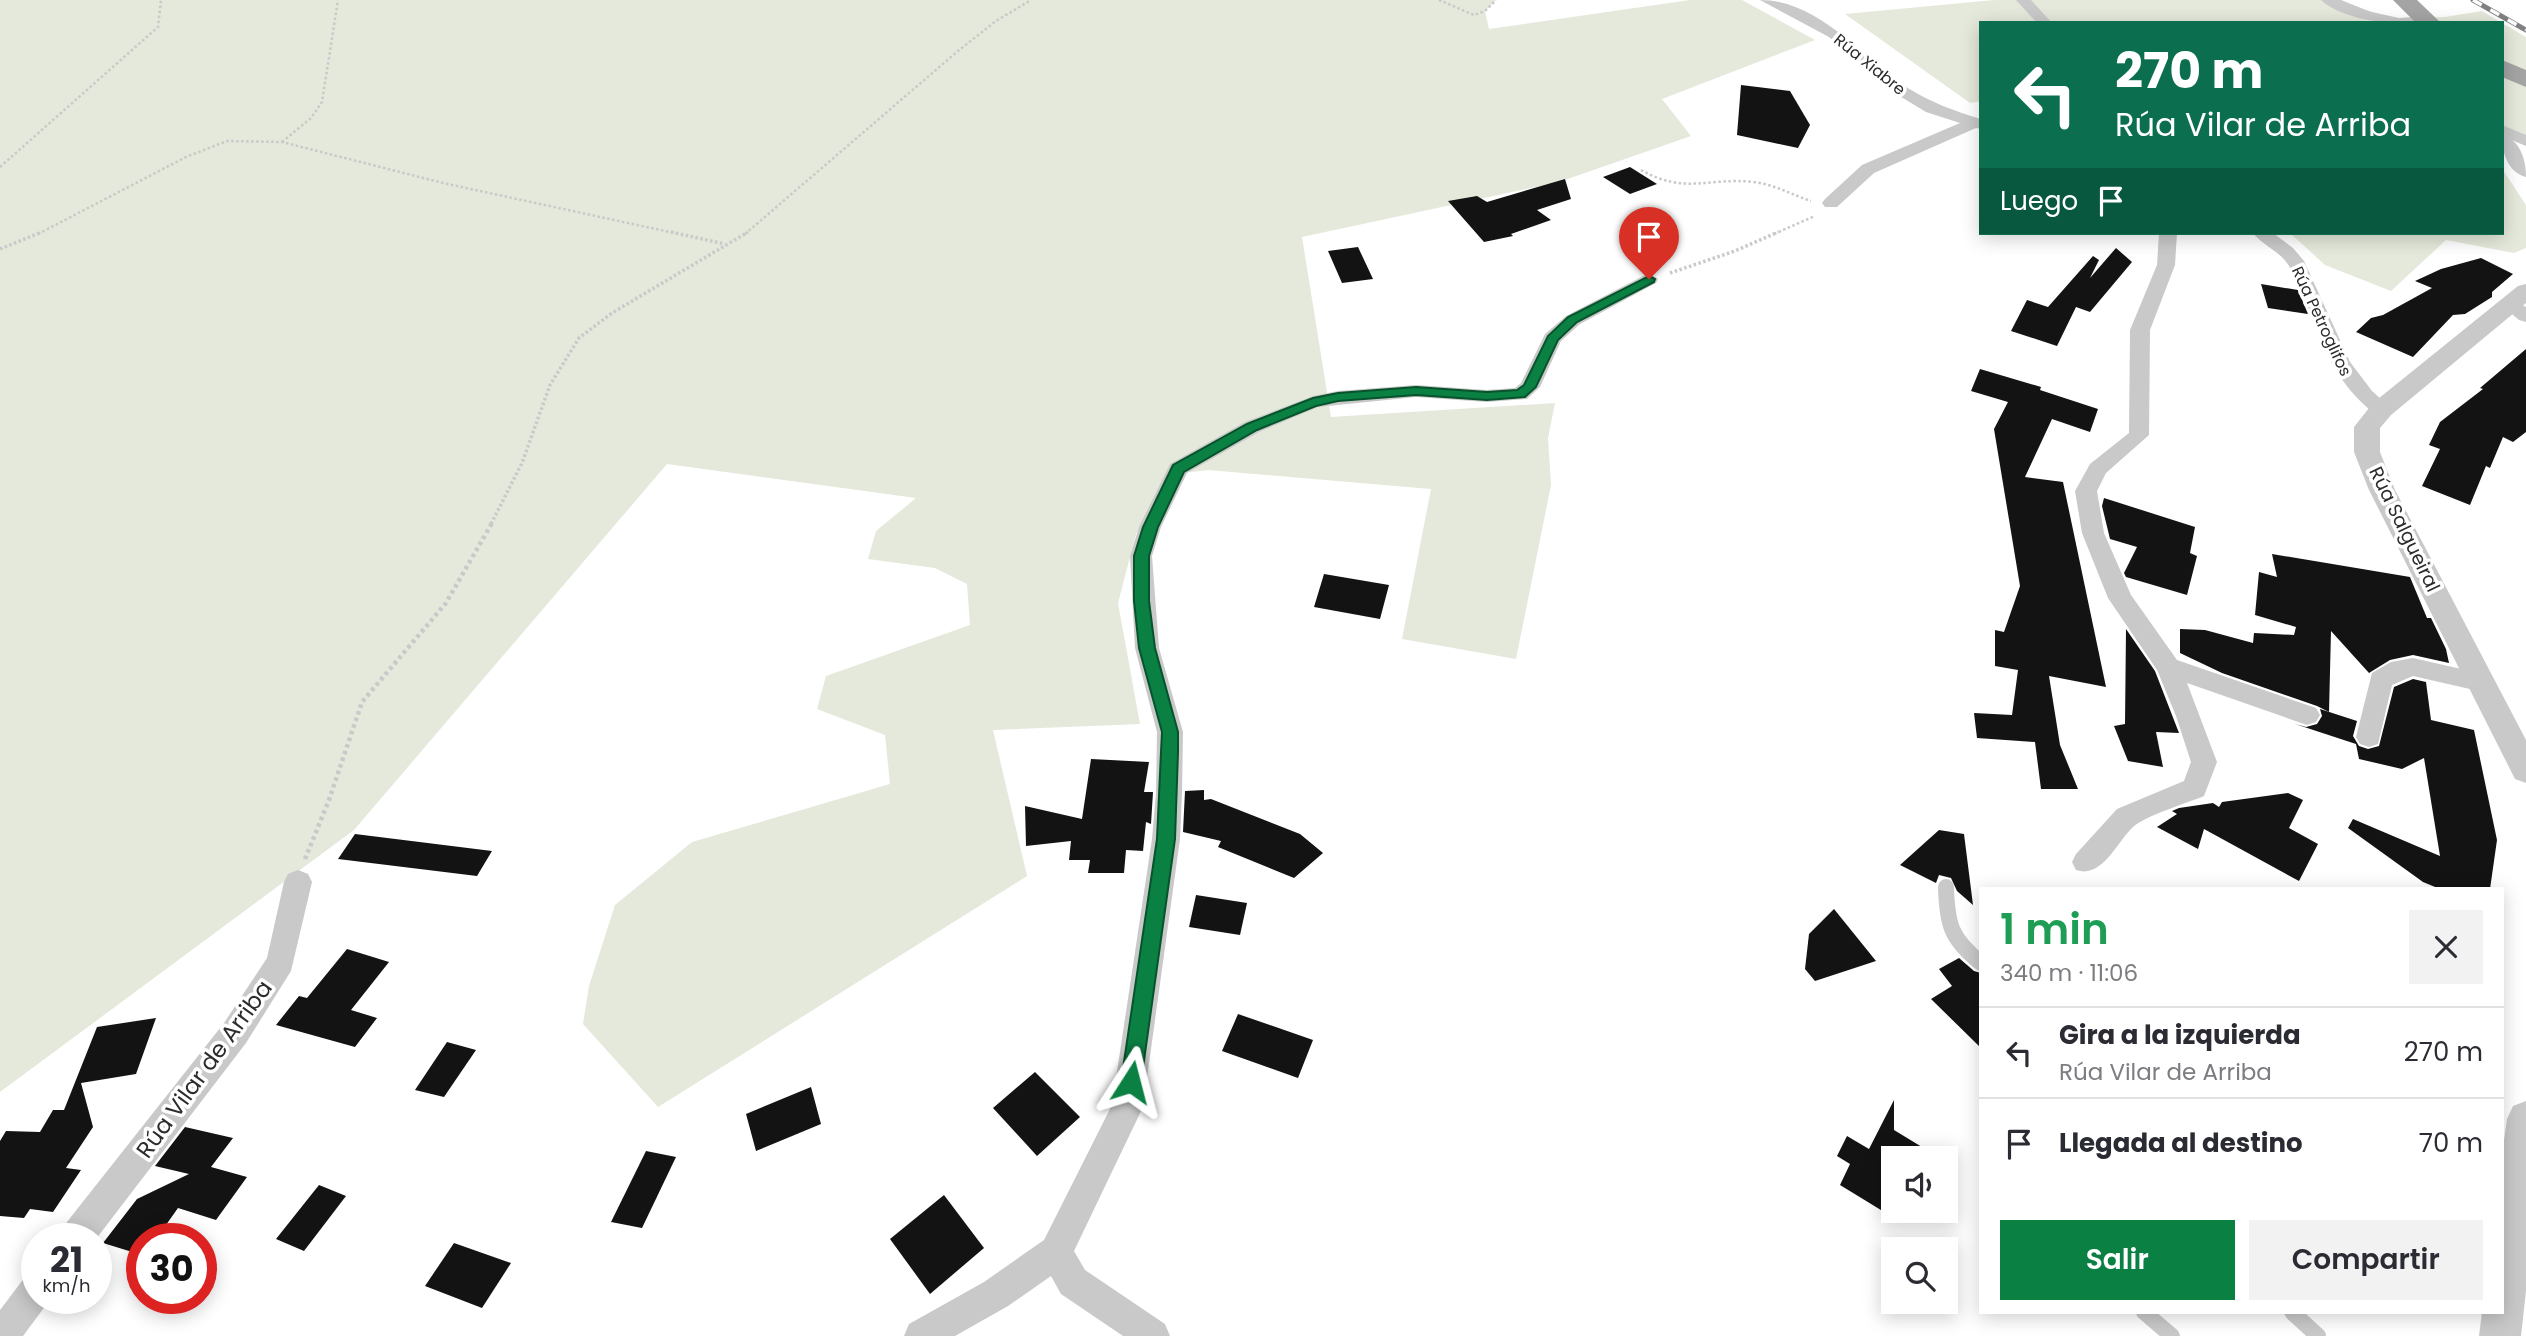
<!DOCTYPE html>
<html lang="es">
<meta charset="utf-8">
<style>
:root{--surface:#fff;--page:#f2f2f3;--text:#2b2b33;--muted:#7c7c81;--line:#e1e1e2;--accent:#0b8043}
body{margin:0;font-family:Poppins,sans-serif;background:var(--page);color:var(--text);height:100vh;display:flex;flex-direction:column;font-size:26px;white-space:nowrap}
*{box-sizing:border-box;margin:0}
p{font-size:23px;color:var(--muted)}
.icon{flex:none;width:38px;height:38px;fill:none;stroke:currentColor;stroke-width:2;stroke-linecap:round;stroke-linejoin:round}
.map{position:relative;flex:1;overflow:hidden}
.panel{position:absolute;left:1979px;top:887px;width:525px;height:427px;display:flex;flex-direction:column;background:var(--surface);border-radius:0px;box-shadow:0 4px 18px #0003}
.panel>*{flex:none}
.guide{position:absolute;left:1979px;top:21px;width:525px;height:214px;border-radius:0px;box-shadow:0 4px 18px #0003;background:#0b6e4f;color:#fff;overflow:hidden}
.controls{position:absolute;left:1881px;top:1146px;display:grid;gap:14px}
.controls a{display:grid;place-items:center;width:77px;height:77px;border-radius:0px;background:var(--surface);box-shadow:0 4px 18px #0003;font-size:35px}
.speed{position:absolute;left:21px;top:1223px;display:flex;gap:14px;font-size:35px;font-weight:700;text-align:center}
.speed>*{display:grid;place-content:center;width:91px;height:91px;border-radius:50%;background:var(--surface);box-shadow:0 4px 18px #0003;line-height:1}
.speed small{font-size:18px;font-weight:400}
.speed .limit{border:10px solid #d22;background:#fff;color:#111}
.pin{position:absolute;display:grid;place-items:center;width:60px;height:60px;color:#fff;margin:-72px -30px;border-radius:50% 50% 50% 0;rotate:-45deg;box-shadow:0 0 7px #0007}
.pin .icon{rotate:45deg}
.me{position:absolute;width:77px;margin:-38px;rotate:9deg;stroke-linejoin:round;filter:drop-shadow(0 0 5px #0008)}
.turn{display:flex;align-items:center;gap:24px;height:147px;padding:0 21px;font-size:32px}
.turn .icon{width:91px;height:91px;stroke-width:2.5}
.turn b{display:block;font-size:49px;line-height:60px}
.then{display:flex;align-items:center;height:66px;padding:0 21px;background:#0003;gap:14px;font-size:26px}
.round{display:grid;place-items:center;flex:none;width:74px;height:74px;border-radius:0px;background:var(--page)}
.head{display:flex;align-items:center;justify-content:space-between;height:119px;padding:0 21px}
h1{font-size:42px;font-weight:600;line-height:52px;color:#1e9e55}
.primary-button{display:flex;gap:14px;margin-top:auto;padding:14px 21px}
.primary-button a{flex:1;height:80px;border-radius:0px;background:var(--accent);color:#fff;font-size:28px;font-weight:600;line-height:80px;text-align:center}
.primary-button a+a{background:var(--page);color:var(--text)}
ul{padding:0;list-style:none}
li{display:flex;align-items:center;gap:21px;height:91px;padding:0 21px;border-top:2px solid var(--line)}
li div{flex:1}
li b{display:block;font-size:26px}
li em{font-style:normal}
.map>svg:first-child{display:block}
.green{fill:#e4e9db}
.building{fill:#131313}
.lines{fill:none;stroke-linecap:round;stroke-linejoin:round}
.path-far2{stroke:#c9c9c9;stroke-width:2.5;stroke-dasharray:2.5 2.5;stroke-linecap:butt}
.path-far1{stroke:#c9c9c9;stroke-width:3.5;stroke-dasharray:2.5 2.5;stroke-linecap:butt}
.path{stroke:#c9c9c9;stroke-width:4.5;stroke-dasharray:3.5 3.5;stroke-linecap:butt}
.service{stroke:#c9c9c9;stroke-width:16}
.minor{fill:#c9c9c9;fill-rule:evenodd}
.tertiary{fill:#c9c9c9;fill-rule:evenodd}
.primary{fill:#a4a4a4;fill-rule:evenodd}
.rail-casing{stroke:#818181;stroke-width:5}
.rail{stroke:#fff;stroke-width:3.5;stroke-dasharray:10;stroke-linecap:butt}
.route{fill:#0b8043;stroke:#07532c;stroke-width:2}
.labels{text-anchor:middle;stroke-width:7;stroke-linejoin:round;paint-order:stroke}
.far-street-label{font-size:16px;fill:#2c2c2c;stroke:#fff}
.street-label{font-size:19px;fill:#2c2c2c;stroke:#fff}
.near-street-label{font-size:23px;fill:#2c2c2c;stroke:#fff}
</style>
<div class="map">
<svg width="2526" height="1336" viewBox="0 0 2526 1336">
<rect width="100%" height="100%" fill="#fff"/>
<!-- green -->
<g class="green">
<polygon points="0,0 1496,0 1485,11 1489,29 1690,0 1742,0 1815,40 1662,99 1691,136 1559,182 1302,237 1331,417 1555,403 1548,438 1551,485 1516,659 1402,639 1431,489 1208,470 1166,475 1136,534 1118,603 1140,724 993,730 1027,876 658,1107 583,1024 589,986 615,905 692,842 890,784 885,735 817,709 826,676 970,625 967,584 935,568 868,559 876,531 916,498 667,464 354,830 0,1092"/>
<polygon points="1994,0 2328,0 2396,18 2445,17 2482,11 2502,23 1981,23 1981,101 1970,103 1845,14"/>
<polygon points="2502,23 2526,37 2526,140 2502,135"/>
<polygon points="2503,170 2526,205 2526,248 2514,253 2446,240 2391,291 2325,265 2290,233 2502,233"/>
</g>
<!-- building -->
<g class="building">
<polygon points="1741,85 1790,91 1810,125 1798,148 1737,135"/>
<polygon points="1630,167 1657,184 1630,194 1603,177"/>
<polygon points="1565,179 1571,199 1537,210 1551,220 1511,234 1513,236 1484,242 1448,201 1477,196 1487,202"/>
<polygon points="1358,247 1373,279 1342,283 1328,251"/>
<polygon points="2116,248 2132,262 2090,312 2076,307 2057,346 2011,331 2027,300 2048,307 2093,256 2099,260 2090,278"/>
<polygon points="2481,258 2513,274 2492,292 2492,297 2465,314 2453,315 2413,357 2356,332 2371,318 2383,315 2432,288 2415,281 2441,269"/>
<polygon points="2261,284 2298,290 2308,314 2268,308"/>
<polygon points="2526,349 2526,432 2513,442 2503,437 2490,468 2486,466 2470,505 2422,486 2440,449 2429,445 2440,422 2483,389 2480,388"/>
<polygon points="1980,369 2041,387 2040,390 2098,409 2090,432 2052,419 2025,477 2063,482 2106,687 2049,676 2060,745 2078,789 2041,789 2035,742 1977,738 1974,713 2012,715 2018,670 1995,666 1995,630 2004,632 2020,586 1994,429 2008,402 1971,391"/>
<polygon points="2104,498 2195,527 2190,553 2197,556 2187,595 2126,577 2124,573 2137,547 2110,539 2102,506"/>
<polygon points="2272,554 2410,577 2427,618 2431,618 2446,649 2449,663 2413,655 2390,660 2369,673 2331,631 2329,712 2317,706 2222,673 2180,653 2180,629 2205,630 2253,643 2254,633 2294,635 2296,627 2255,615 2259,572 2277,577"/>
<polygon points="1324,574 1389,585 1380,619 1314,607"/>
<polygon points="2126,629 2155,671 2179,733 2156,732 2163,767 2128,761 2114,726 2125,724"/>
<polygon points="2413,679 2426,682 2431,720 2474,730 2497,840 2490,889 2440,889 2423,882 2348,828 2353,819 2440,856 2424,758 2402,769 2359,759 2356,744 2295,724 2306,727 2317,724 2322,716 2320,709 2357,721 2353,736 2359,746 2368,749 2379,746 2394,687"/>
<polygon points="1091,759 1149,762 1144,792 1153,792 1151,824 1146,822 1143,851 1126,850 1124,873 1088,873 1090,860 1069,860 1071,841 1026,846 1025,806 1082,819"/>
<polygon points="1204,790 1204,800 1211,799 1300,834 1323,853 1294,878 1218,847 1221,841 1183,832 1185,791"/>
<polygon points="2288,793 2303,800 2289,828 2318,844 2299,881 2204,829 2198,849 2157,827 2177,814 2172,811 2179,808 2213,803 2219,807 2222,802"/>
<polygon points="1939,830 1964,834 1973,905 1957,891 1951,878 1939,875 1936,883 1900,865"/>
<polygon points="355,834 492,851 477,876 338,859"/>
<polygon points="1196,895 1247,903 1240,935 1189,927"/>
<polygon points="1834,909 1876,961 1815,981 1805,969 1809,934"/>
<polygon points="347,949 389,962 351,1010 377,1018 355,1047 276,1025 299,996 307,998"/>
<polygon points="1959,958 1974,971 1981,973 1981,1048 1931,999 1952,986 1939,969"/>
<polygon points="1238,1014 1313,1040 1298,1078 1222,1051"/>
<polygon points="156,1018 136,1074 81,1083 93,1127 66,1168 81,1170 53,1212 30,1209 24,1218 0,1216 0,1141 6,1131 40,1132 53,1110 64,1110 97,1027"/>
<polygon points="447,1042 476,1050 444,1097 415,1090"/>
<polygon points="1035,1072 1080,1117 1037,1156 993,1108"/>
<polygon points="811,1087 821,1124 756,1151 746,1114"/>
<polygon points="1894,1100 1894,1130 1940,1158 1894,1158 1894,1218 1840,1185 1850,1164 1837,1156 1847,1136 1869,1149"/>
<polygon points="185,1127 233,1138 211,1167 247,1177 216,1220 178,1208 156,1239 142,1239 142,1255 103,1243 137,1199 189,1174 155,1166"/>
<polygon points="646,1151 676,1157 642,1228 611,1222"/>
<polygon points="319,1185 346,1196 304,1251 276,1239"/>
<polygon points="944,1195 984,1248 930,1294 890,1239"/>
<polygon points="454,1243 511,1263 482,1308 425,1286"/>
</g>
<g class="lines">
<!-- path-far2 -->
<g class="path-far2">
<polyline points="1439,0 1474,15 1485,11 1496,0"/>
<polyline points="282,142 311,118 322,102 338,0"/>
<polyline points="0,167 158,27 161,0"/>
<path d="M 1641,170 C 1685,195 1708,177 1753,182 C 1774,184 1792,195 1811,201"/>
<polyline points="38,234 186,157 227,141 282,142 443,183 679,234"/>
<polyline points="745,234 958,51 996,21 1031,0"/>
<polyline points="1774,234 1815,216"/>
</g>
<!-- path-far1 -->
<g class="path-far1">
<polyline points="671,232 725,244"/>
<polyline points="0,249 42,232"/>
<polyline points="1670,273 1735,251 1778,232"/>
<polyline points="491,524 522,463 550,385 579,338 612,313 748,232"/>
</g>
<!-- path -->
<polyline class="path" points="305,859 329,800 362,702 446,603 492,523"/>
<!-- service -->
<g class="service">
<path d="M 1946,887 C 1947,925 1951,939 1981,963"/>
<polyline points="2144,1312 2172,1336"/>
<polyline points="2292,1312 2318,1336"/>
</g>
<!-- minor -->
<g class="minor">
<path d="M 1760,0 C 1818,0 1862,57 1906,87 C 1930,102 1954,111 1981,119 L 1981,129 L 1976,128 L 1874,173 L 1837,207 L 1825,207 L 1822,203 L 1825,199 L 1862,165 L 1960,123 L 1926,112 L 1893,92 L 1829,37 Z"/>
<polygon points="2016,0 2031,0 2052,23 2037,23"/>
<path d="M 2321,0 L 2341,0 L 2371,12 L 2404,19 L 2406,22 C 2382,25 2339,17 2321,0 Z"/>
<polygon points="2502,125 2526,135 2526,146 2502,136"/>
<path d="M 2159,233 L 2177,233 L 2175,265 L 2150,330 L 2149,435 L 2106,473 L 2097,491 L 2104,533 L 2131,595 L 2177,660 L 2316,708 L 2320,715 L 2316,722 L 2307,725 L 2187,683 L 2217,762 L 2204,796 C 2187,803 2145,816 2133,827 C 2117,842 2102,879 2076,870 L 2072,862 L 2076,854 L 2117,809 L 2184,781 L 2191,762 L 2176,716 L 2157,670 L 2108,598 L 2082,533 L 2075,491 L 2090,464 L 2129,433 L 2130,330 L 2157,265 Z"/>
<path d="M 2253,233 L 2273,233 L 2293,248 L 2304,261 L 2350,362 L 2372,391 L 2392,409 L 2389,414 L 2375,414 C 2319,369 2321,322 2289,266 C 2280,251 2263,246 2253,233 Z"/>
<polygon points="1649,273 1658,279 1656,283 1580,324 1561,341 1540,387 1527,399 1487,402 1416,397 1318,407 1259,432 1187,473 1161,527 1152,556 1159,648 1183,732 1182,793 1180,839 1143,1107 1074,1251 1085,1270 1165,1324 1170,1336 1123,1336 1061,1294 1051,1276 1008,1306 955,1336 904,1336 909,1324 984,1282 1044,1240 1112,1105 1152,839 1156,793 1157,732 1135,648 1130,556 1139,527 1170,464 1245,422 1313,396 1338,391 1416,385 1487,390 1515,388 1521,383 1545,334 1566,316"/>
<polygon points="2509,298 2526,307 2526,322 2519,320 2500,304"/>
<polygon points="2413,658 2483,674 2492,676 2495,683 2492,690 2483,692 2413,676 2392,685 2378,744 2369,747 2360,744 2356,737 2372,673 2391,662"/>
<polygon points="298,870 308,874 312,882 291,971 246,1043 96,1239 58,1239 63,1227 224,1023 267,958 284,882 288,874"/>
<polygon points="37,1272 37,1298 50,1298 49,1301 23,1336 0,1336 0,1310 25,1277"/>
</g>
<!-- tertiary -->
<g class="tertiary">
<polygon points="2427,16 2433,17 2435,23 2391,23 2400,18"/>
<path d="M 2502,135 C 2521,140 2526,161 2526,177 C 2507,172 2502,152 2502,135 Z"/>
<polygon points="2526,284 2526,303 2391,415 2380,428 2380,452 2395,490 2526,740 2526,783 2515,779 2369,490 2354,452 2354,427 2373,403 2518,286"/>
<polygon points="2526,1101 2526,1291 2521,1336 2479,1336 2482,1312 2502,1312 2502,1154 2507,1119 2513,1106"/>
</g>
<!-- primary -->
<g class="primary">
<polygon points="2393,0 2417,0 2441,23 2416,23"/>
<polygon points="2502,60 2526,70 2526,87 2502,77"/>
</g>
<defs>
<polyline id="rail" points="2473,0 2526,30"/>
</defs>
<!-- rail casing -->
<use href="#rail" class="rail-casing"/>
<!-- rail -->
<use href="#rail" class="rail"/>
</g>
<!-- route -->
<polygon class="route" points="1649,276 1655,279 1654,282 1577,322 1558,340 1536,387 1525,397 1487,400 1416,395 1338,401 1316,406 1257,430 1184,472 1158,527 1149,556 1149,601 1155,648 1178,732 1178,752 1175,839 1141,1082 1138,1089 1131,1091 1124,1089 1121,1082 1157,839 1161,752 1162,732 1139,648 1134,601 1134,556 1143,527 1173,465 1247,424 1313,398 1338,393 1416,387 1487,392 1517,390 1524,385 1548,336 1568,317"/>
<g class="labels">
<!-- far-street labels -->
<g class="far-street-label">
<text transform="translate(1870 64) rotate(39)" y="6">Rúa Xiabre</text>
<text transform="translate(2322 321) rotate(65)" y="6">Rúa Petroglifos</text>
</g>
<!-- street labels -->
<g class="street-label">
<text transform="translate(2405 529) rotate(64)" y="7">Rúa Salgueiral</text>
</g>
<!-- near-street labels -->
<g class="near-street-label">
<text transform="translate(204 1069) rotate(-54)" y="8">Rúa Vilar de Arriba</text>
</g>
</g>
</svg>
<div class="controls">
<a><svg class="icon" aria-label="sound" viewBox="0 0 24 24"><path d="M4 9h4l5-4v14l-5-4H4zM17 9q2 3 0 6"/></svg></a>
<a><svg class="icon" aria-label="search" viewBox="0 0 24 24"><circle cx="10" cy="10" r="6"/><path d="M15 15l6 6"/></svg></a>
</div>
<div class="speed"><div>21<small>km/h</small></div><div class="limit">30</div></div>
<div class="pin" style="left:1649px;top:279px;background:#d93025"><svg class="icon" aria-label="arrive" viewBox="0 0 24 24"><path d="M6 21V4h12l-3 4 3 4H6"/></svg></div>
<svg class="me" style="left:1131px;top:1082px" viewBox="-20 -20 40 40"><path d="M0-17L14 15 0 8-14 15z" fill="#0b8043" stroke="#fff" stroke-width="4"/></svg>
<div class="guide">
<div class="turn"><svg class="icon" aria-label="left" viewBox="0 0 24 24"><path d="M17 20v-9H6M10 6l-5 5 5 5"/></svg><div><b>270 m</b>Rúa Vilar de Arriba</div></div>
<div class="then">Luego<svg class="icon" aria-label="arrive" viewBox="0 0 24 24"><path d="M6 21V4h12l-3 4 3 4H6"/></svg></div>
</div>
<section class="panel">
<div class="head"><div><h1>1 min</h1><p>340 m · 11:06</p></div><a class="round"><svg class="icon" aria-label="close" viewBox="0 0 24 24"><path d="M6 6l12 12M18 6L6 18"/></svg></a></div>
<ul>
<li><svg class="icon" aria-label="left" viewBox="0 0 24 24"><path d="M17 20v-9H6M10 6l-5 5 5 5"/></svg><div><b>Gira a la izquierda</b><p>Rúa Vilar de Arriba</p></div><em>270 m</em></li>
<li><svg class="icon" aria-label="arrive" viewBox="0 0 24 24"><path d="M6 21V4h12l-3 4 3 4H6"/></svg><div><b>Llegada al destino</b></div><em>70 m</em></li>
</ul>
<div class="primary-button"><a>Salir</a><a>Compartir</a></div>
</section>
</div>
